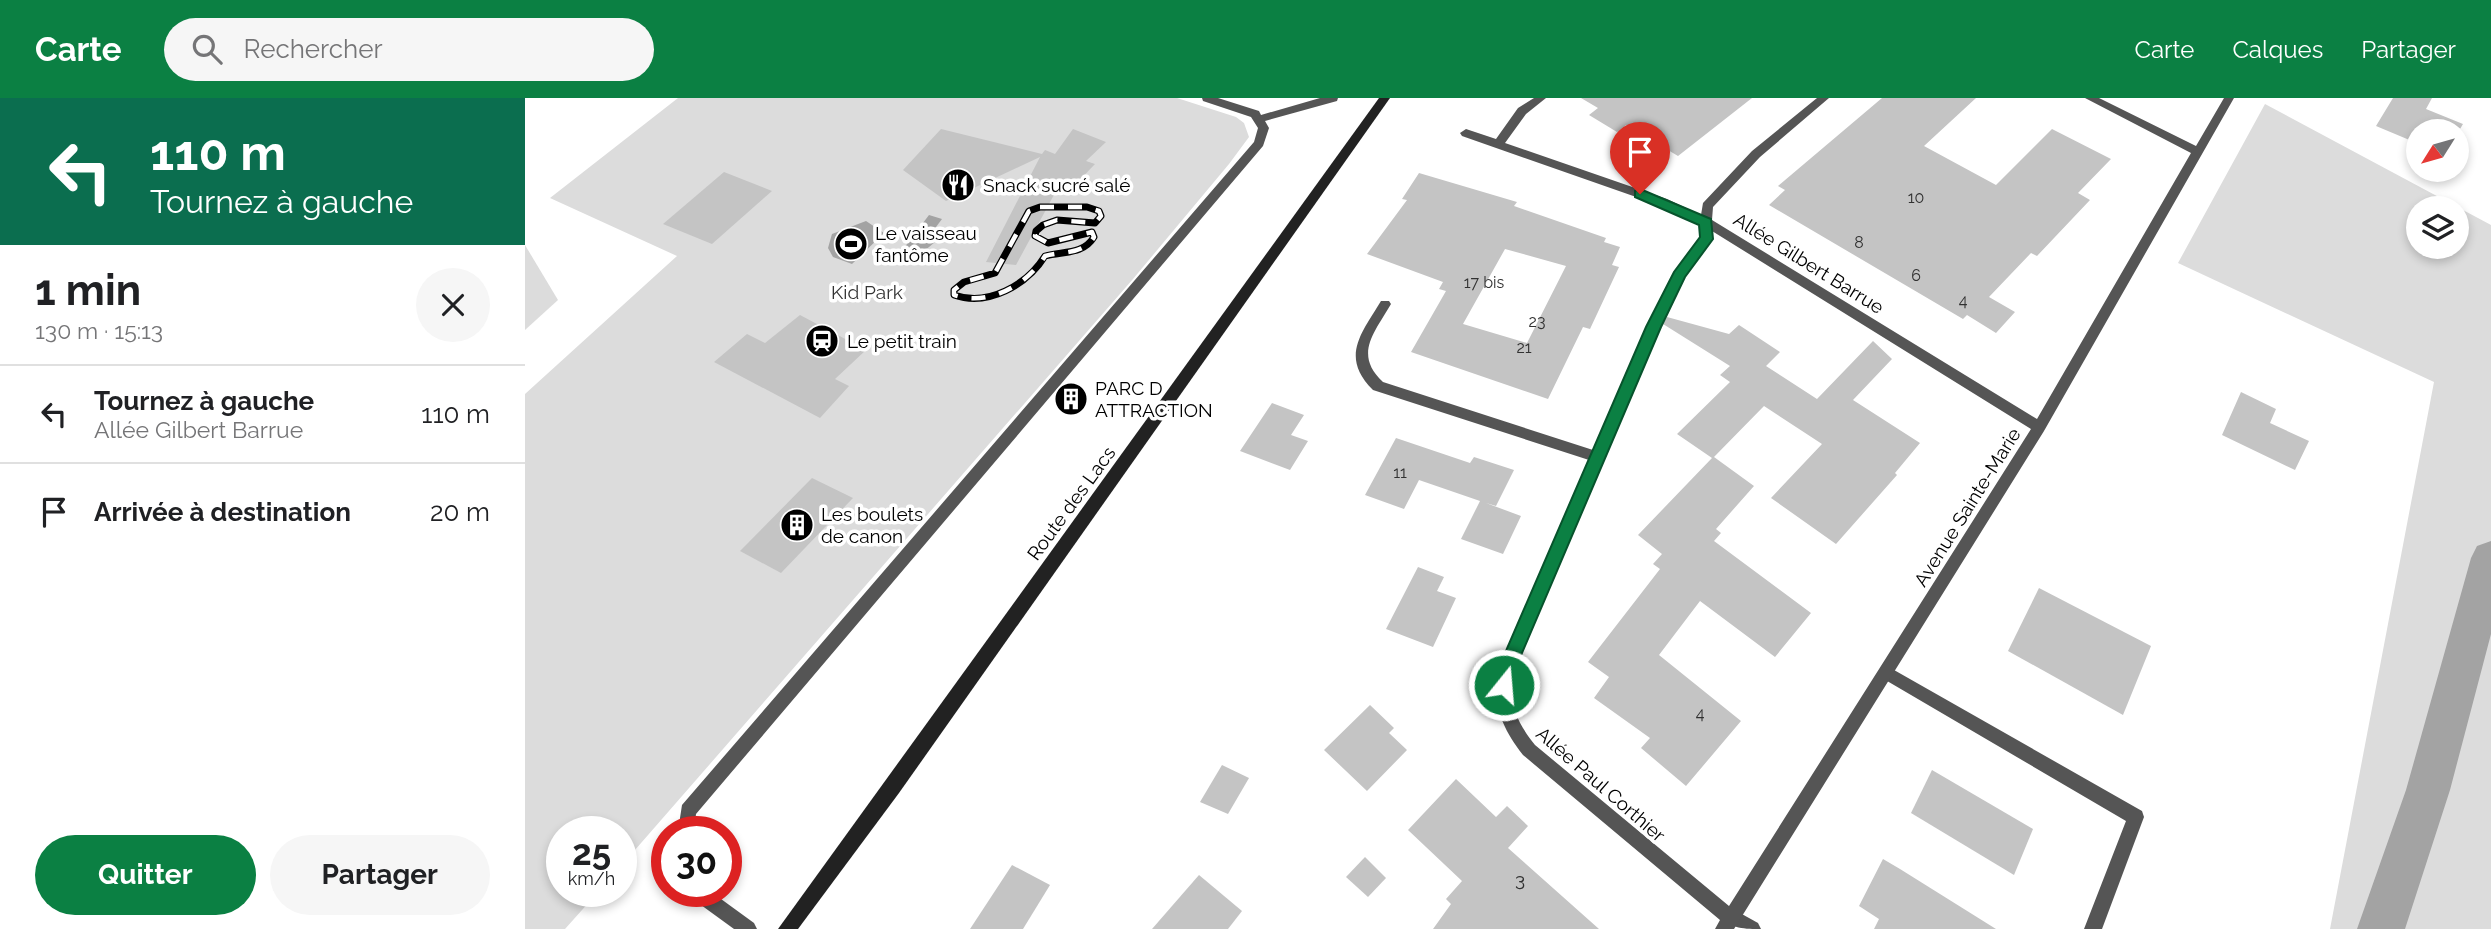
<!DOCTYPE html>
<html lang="fr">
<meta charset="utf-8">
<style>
:root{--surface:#fff;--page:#f6f6f6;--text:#202124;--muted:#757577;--line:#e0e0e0;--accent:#0b8043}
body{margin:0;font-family:Raleway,sans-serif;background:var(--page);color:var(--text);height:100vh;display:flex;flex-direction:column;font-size:26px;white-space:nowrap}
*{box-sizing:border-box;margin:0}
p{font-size:23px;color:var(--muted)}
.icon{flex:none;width:38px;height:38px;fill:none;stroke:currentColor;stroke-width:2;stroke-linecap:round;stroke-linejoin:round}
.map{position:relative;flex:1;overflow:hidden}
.sheet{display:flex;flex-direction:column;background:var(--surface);width:525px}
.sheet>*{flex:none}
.guide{background:#0b6e4f;color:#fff;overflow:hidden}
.needle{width:46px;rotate:233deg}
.tools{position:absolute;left:1881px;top:21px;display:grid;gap:14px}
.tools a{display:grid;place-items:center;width:63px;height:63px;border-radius:50%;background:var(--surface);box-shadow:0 4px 10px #0003;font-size:35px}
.speed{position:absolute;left:21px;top:718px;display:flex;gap:14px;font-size:35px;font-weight:700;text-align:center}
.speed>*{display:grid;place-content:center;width:91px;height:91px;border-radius:50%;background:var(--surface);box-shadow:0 4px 10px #0003;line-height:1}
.speed small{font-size:18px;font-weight:400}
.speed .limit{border:10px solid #d22;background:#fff;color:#111}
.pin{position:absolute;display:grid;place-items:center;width:60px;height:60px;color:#fff;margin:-72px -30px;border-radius:50% 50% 50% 0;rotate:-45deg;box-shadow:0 0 7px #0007}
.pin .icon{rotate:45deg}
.me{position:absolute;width:77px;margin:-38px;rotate:17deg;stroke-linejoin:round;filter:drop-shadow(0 0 5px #0008)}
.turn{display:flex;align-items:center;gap:24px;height:147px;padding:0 35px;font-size:32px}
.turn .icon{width:91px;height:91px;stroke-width:2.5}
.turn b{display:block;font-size:49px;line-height:60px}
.round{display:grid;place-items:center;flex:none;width:74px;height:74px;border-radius:37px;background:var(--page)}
.head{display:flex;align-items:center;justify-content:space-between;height:119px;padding:0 35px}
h1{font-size:42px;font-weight:700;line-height:52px}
.action{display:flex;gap:14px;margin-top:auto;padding:14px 35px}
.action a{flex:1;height:80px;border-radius:42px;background:var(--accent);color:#fff;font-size:28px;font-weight:700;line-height:80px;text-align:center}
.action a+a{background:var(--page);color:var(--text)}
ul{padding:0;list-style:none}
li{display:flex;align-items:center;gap:21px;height:98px;padding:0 35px;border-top:2px solid var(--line)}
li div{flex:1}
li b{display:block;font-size:26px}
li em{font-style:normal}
header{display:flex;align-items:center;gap:42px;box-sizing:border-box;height:98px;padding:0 35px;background:var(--accent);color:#fff}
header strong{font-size:33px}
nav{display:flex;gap:38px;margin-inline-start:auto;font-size:24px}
.search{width:490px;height:63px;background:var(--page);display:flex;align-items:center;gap:18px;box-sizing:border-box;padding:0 24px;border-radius:38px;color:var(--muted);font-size:26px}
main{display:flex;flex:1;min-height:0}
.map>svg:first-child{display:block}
.green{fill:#dcdcdc;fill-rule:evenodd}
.water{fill:#a3a3a3}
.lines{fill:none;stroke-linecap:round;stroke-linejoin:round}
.canal{fill:#a3a3a3;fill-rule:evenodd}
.building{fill:#c4c4c4;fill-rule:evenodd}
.lane{fill:#555;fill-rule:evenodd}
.street{fill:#555;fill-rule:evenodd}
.secondary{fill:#222;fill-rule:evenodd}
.rail-casing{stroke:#000;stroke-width:7}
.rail{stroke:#fff;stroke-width:4.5;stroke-dasharray:14;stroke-linecap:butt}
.route{fill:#0b8043;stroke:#07532c;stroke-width:2}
.labels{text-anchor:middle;stroke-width:7;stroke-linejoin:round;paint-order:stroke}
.number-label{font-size:16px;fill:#313131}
.poi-label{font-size:19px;fill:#000;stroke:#fff;text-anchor:start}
.street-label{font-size:19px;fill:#000;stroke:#fff}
.park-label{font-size:19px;fill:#333;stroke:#fff}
.near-number-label{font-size:19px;fill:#313131}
</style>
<header>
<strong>Carte</strong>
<div class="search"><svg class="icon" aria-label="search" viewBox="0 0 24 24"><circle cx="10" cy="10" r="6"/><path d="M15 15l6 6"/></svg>Rechercher</div>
<nav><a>Carte</a><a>Calques</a><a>Partager</a></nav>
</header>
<main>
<section class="sheet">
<div class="guide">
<div class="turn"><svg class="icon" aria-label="left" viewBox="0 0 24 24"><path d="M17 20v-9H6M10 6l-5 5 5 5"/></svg><div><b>110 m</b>Tournez à gauche</div></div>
</div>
<div class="head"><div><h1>1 min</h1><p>130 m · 15:13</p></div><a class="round"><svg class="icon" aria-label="close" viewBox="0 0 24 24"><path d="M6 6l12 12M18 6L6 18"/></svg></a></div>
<ul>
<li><svg class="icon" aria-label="left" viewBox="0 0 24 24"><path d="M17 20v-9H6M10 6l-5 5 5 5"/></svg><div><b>Tournez à gauche</b><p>Allée Gilbert Barrue</p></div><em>110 m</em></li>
<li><svg class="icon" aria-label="arrive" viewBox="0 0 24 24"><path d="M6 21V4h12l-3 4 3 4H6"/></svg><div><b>Arrivée à destination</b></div><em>20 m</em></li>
</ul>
<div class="action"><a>Quitter</a><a>Partager</a></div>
</section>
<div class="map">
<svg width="1966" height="831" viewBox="0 0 1966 831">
<rect width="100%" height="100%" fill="#fff"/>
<!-- green -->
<g class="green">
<polygon points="153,0 652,0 711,19 719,25 724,39 704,66 608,181 96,768 96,733 37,733 37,793 74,793 40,831 0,831 0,296 152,158 25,100"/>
<path d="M 1740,6 L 1966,127 L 1966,831 L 1805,831 L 1909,284 L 1653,165 ZM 1932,110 L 1932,149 L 1894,149 L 1894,110 Z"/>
<polygon points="0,147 33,202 0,232"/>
</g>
<!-- water -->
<g class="water">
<polygon points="404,117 417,121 402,141 410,144 398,154 379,150"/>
<polygon points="341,123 359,135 327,166 308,159 303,150 307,136"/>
</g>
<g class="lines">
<!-- canal -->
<polygon class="canal" points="1966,443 1966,536 1925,692 1880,831 1832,831 1881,692 1946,460 1952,448"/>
</g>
<!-- building -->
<g class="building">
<polygon points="1056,0 1227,0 1153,58 1101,27 1092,34 1064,17 1073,10"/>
<polygon points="1357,0 1451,0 1399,48 1471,87 1527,31 1586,61 1553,95 1565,102 1512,158 1506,155 1464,199 1490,214 1471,235 1442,217 1438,221 1244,107 1260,92 1253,88"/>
<polygon points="1868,0 1907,0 1901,11 1938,26 1932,36 1932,33 1894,33 1894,46 1851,28"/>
<polygon points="416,31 517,56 520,52 530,56 548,31 581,44 561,63 570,66 546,91 537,88 530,95 491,167 461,164 515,59 421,103 378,72"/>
<polygon points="199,74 247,93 187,146 138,126"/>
<path d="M 894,75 L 992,104 L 989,108 L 1081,140 L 1079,144 L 1095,149 L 1087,167 L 1094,169 L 1065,231 L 1058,229 L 1023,301 L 886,254 L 921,193 L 914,191 L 918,184 L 842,156 L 882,102 L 877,101 ZM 980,151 L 1041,168 L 1002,245 L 938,226 Z"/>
<polygon points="275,217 341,252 310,281 324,288 295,320 189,264 222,236 240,245"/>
<polygon points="1142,219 1204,236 1214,227 1255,254 1241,268 1292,301 1348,243 1367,261 1328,302 1395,345 1370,375 1372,377 1311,446 1246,400 1297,346 1239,308 1189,359 1229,388 1191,431 1196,435 1189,443 1286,515 1250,559 1175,503 1134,557 1216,623 1161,688 1116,650 1125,640 1069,600 1084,579 1063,564 1135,471 1128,466 1137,456 1113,437 1187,360 1152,336 1205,284 1195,277 1205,268 1138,226"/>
<polygon points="1716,294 1751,311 1745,325 1784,343 1770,372 1697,337"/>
<polygon points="747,305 779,317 766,337 783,343 765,372 715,353"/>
<polygon points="871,340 945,365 949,359 989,372 971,408 961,405 996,418 978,456 936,441 955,403 894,382 879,411 840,397"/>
<polygon points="287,380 328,400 256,475 215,453"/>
<polygon points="893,469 919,479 912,493 931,500 908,549 861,531"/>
<polygon points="1514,490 1626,548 1598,617 1483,553"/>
<polygon points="845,607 869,630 864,635 882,652 842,693 799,652"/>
<polygon points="697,667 724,680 703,716 675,704"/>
<polygon points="1407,672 1508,731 1489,777 1386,715"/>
<polygon points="931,681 971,719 982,708 1003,728 983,750 1074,831 908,831 926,806 921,801 937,783 883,732"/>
<polygon points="840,759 861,780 843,799 821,779"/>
<polygon points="1358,761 1375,771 1471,831 1349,831 1354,821 1334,808"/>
<polygon points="487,767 525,787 498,831 445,831"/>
<polygon points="674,777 717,813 703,831 627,831"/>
</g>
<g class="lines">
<!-- lane -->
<g class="lane">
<polygon points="677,0 693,0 734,13 736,17 795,0 813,0 812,3 740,23 744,30 738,48 171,716 169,733 153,733 157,707 729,44 733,30 726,19 678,3"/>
<polygon points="1362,568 1617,713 1619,719 1577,831 1559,831 1601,723 1357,580 1354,575 1357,570"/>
<polygon points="163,793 185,793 229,825 232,831 209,831 165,799"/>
<path d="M 1206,810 L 1233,825 L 1236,831 C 1221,831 1204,831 1197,819 L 1200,813 Z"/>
</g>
<!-- street -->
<path class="street" d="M 1009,0 L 1021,0 L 1001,16 L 980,45 L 1142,101 L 1176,117 L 1178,105 L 1227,53 L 1292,0 L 1304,0 L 1235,59 L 1188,109 L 1187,122 L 1512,321 L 1666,55 L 1560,0 L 1574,0 L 1671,48 L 1699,0 L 1709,0 L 1519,333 L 1209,831 L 1190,831 L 1195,822 L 998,657 C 975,627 968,607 974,569 L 1064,362 L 848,292 C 815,259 836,236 856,203 L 864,203 L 866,206 C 850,234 828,256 858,284 L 1068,352 L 1122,229 L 1150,174 L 1175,140 L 1176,126 L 1134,107 L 937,38 L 935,35 L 941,31 L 971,41 L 993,10 ZM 1187,133 L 1506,331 L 1204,808 L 1010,647 C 988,619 984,604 990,569 L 1134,229 L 1159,179 L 1187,141 Z"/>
<!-- secondary -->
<polygon class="secondary" points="854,0 865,0 374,695 273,831 253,831"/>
<defs>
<path id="rail" d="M 515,109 L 562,109 L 574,113 L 576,118 L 570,125 L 532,122 L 518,127 L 511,133 L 510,138 L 523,145 L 567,134 L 569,139 C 558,157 538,153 520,158 C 502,187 463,209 429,197 L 429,192 L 439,184 L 470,175 L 504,113 Z"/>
</defs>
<!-- rail casing -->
<use href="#rail" class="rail-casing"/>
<!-- rail -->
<use href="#rail" class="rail"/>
</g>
<!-- route -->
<polygon class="route" points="1115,91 1186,121 1188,141 1160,179 1136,229 991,569 985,593 979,595 973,593 970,587 974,569 1121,229 1149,174 1175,139 1174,127 1110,99 1110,93"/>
<!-- icons -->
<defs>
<symbol id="restaurant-disc" viewBox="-11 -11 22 22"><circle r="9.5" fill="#000" stroke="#fff"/><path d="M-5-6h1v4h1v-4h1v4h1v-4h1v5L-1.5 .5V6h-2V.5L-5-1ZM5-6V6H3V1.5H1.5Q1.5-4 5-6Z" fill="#fff"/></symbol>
<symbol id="stadium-disc" viewBox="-11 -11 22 22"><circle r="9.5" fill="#000" stroke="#fff"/><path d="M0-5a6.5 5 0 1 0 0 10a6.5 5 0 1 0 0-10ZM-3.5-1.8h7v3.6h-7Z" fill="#fff"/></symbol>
<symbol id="station-disc" viewBox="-11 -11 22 22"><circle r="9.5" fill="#000" stroke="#fff"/><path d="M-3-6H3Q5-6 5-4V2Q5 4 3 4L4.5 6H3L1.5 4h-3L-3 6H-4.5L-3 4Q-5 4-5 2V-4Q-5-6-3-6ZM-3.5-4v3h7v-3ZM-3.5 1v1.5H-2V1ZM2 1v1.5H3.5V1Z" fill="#fff"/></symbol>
<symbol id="building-disc" viewBox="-11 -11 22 22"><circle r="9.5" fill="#000" stroke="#fff"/><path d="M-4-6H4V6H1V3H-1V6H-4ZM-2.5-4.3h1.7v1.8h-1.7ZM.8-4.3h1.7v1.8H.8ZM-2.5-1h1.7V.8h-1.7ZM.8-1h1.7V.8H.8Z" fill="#fff"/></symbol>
</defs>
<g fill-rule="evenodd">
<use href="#restaurant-disc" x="414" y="68" width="38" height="38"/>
<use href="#stadium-disc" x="307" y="127" width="38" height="38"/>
<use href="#station-disc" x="278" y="224" width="38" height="38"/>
<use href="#building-disc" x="527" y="282" width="38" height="38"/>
<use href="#building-disc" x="253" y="408" width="38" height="38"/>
</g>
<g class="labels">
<!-- number labels -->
<g class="number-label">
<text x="1391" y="105">10</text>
<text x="1334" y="150">8</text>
<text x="1391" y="183">6</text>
<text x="959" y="190">17 bis</text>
<text x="1438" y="208">4</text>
<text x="1012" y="229">23</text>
<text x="999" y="255">21</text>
<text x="875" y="380">11</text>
<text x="1175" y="621">4</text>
</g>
<!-- poi labels -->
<g class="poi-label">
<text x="458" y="94">Snack sucré salé</text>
<text x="350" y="142">Le vaisseau<tspan x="350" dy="22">fantôme</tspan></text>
<text x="322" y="250">Le petit train</text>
<text x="570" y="297">PARC D<tspan x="570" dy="22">ATTRACTION</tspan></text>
<text x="296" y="423">Les boulets<tspan x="296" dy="22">de canon</tspan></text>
</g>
<!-- street labels -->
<g class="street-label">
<text transform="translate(1284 165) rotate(32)" y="7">Allée Gilbert Barrue</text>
<text transform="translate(546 405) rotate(-54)" y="7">Route des Lacs</text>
<text transform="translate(1442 409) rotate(-58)" y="7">Avenue Sainte-Marie</text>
<text transform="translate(1076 686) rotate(41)" y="7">Allée Paul Corthier</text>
</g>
<!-- park labels -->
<g class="park-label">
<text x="342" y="201">Kid Park</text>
</g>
<!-- near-number labels -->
<g class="near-number-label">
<text x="995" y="788">3</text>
</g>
</g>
</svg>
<div class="tools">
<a><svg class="needle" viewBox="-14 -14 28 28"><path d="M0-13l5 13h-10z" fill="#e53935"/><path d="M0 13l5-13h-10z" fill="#757577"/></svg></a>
<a><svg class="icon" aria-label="layers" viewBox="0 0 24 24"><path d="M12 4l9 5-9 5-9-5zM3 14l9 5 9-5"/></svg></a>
</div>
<div class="speed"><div>25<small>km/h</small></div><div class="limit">30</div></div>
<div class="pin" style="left:1115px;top:96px;background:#d93025"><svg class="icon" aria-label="arrive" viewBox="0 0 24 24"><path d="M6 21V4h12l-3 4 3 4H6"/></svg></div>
<svg class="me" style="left:979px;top:587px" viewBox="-20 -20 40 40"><circle r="17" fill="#0b8043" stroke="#fff" stroke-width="3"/><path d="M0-11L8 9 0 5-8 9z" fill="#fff"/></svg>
</div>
</main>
